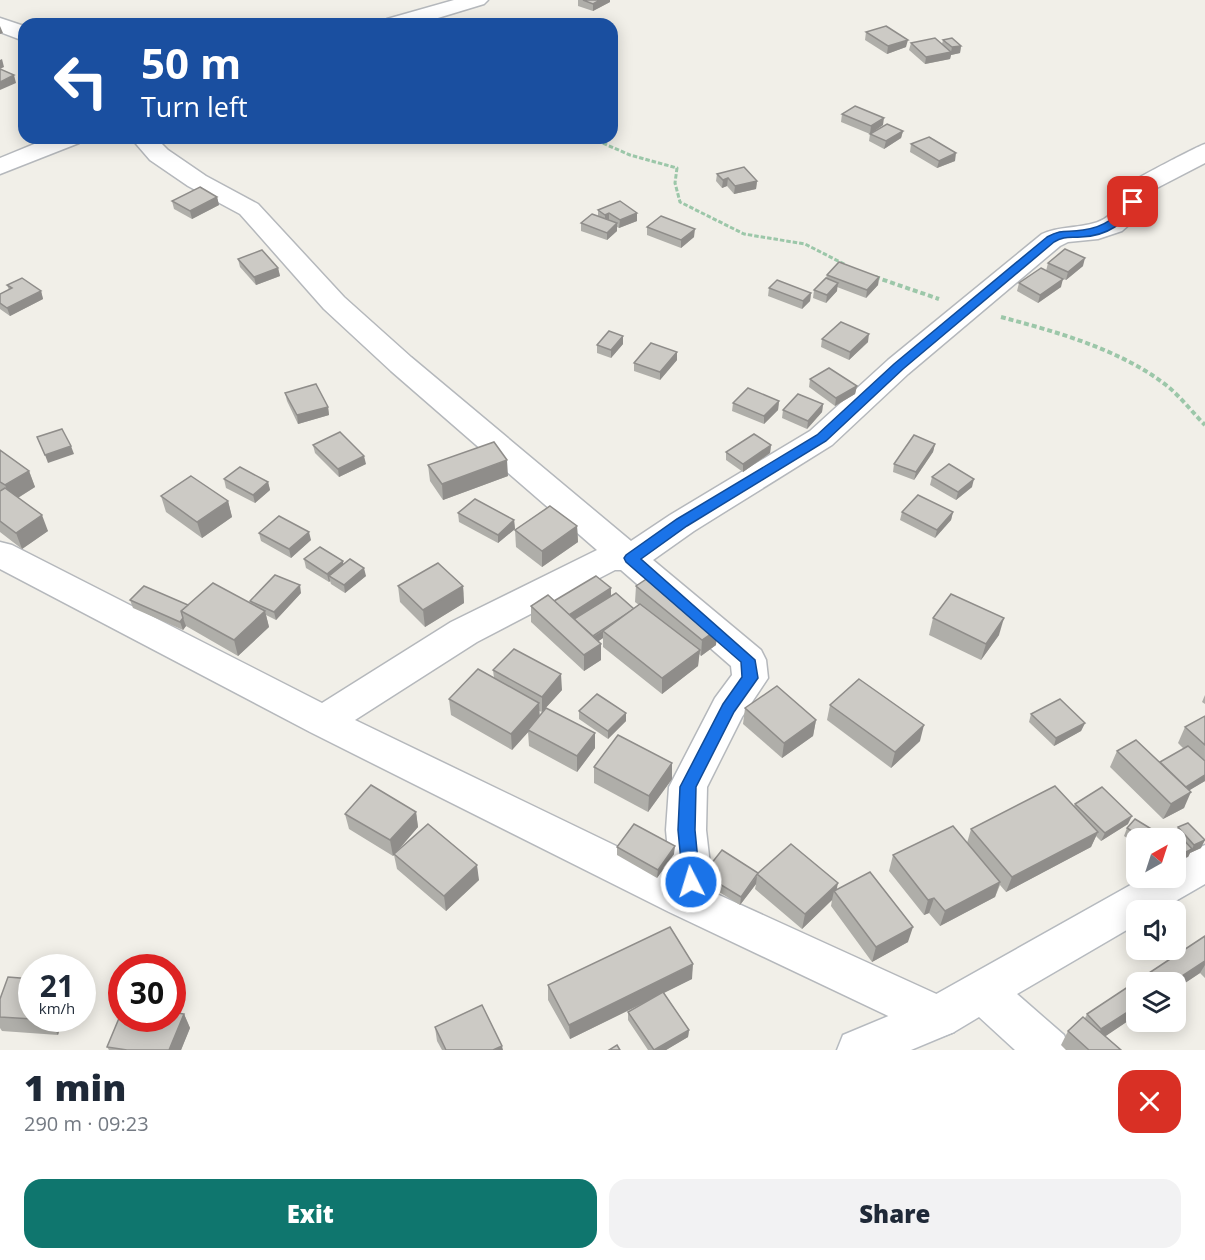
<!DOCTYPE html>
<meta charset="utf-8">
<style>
:root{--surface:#fff;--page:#f2f2f3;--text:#1f2937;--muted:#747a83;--accent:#0f766e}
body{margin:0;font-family:"Open Sans",sans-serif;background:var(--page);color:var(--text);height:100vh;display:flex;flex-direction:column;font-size:22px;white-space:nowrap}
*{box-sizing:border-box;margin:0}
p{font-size:20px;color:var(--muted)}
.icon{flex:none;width:33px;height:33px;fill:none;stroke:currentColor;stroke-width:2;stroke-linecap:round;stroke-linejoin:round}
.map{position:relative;height:1050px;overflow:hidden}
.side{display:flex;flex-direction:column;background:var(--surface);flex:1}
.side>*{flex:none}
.hud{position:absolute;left:18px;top:18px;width:600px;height:126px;border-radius:18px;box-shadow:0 3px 15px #0003;background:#1a4fa0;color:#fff;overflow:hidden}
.needle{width:39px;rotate:39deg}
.buttons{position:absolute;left:1126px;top:828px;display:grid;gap:12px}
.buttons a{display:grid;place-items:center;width:60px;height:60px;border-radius:12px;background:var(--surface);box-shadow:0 3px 15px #0003;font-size:30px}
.speed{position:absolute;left:18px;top:954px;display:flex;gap:12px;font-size:30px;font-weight:700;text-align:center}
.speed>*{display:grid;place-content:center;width:78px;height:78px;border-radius:50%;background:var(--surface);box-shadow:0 3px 15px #0003;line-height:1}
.speed small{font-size:15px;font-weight:400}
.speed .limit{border:9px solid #d22;background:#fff;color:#111}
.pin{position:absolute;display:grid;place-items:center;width:51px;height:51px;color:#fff;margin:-26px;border-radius:12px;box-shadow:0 3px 9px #0006}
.me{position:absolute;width:66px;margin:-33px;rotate:355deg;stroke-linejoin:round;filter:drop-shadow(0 0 4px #0008)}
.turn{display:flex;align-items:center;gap:21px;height:126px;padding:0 24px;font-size:27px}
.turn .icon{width:78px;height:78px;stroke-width:2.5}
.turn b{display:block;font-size:42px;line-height:51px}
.round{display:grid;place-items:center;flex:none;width:63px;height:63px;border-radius:18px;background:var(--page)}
.summary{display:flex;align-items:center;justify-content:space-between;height:102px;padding:0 24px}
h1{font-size:36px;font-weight:800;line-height:45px}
.primary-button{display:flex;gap:12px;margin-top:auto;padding:12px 24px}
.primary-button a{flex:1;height:69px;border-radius:18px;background:var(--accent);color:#fff;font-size:24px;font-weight:800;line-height:69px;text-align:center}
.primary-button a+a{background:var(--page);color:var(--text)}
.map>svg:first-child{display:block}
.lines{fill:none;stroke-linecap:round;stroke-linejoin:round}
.street-casing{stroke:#b5b8bc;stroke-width:3}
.secondary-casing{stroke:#b6babf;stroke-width:3}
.path-far1{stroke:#9cc7a9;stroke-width:3;stroke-dasharray:4.5 2;stroke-linecap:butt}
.path{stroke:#9cc7a9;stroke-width:4;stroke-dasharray:5 3;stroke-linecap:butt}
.street{fill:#fff;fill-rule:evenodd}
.secondary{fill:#fff;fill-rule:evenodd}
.wall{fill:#afaea9}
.shaded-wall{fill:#8f8d8a}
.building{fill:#cccac5;stroke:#8f8d8a;stroke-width:1.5}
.route{fill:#1a73e8;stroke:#114b97;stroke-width:1.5}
</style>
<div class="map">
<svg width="1205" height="1050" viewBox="0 0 1205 1050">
<rect width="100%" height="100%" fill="#f1efe8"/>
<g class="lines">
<defs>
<g id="street">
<polygon points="454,0 488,0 484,4 418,24 384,24 387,19"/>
<polygon points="0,18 24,26 24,41 0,32"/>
<polygon points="49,138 82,138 79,143 0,174 0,158"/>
<path d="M 131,138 L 156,138 L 168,150 L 206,176 L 258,204 L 344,297 L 411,357 L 631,541 L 670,515 L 810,431 L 888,360 L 1042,234 C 1061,225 1087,229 1104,219 C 1118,211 1121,194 1132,182 C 1135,179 1200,145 1205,144 L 1205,163 L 1153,190 L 1131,223 L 1122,231 L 1098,239 L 1068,242 L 1060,246 L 908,374 L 832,445 L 694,531 L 653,560 L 761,650 L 766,660 L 768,678 L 742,717 L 707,787 L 706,830 L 712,882 L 708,890 L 954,1002 L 960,1017 L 954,1032 L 938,1038 L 922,1032 L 669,912 L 310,732 L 0,569 L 0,542 L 12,545 L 322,703 L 451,622 L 597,550 L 391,371 L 324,309 L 240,214 L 188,186 L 150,160 ZM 615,570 L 621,570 L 731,666 L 732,675 L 715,698 L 669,787 L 666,830 L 670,872 L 355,720 L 477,642 Z"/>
</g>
<polygon id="secondary" points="1205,845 1205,884 1160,910 1137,910 1137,924 1017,994 1064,1035 1070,1050 1015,1050 979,1017 954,1032 911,1050 837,1050 843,1035 922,1002 1143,878 1176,878 1176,859"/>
</defs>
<!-- street casing -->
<use href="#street" class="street-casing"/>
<!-- secondary casing -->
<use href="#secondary" class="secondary-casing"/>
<!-- path-far1 -->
<polyline class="path-far1" points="591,138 630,155 677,168 675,183 680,202 744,234 805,244 846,265"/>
<!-- path -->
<g class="path">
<polyline points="875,277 939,299"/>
<path d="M 1001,317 C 1057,332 1119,349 1166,385 C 1181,397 1192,412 1205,425"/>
</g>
<!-- street -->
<use href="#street" class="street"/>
<!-- secondary -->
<use href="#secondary" class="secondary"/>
</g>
<!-- wall -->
<g class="wall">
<polygon points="578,0 610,0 610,2 593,11 578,6"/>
<polygon points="866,32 906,47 887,54 865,40"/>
<polygon points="943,40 961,46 960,53 951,55 950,59 925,64 909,50 911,43 942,44"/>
<polygon points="842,114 883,125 871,133 903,131 901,138 884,149 869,141 870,134 841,122"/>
<polygon points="911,144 955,161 937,168 910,152"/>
<polygon points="717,174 757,181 756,189 734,194 727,186 722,188 716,181"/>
<polygon points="217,197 219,205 192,219 174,209 172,201"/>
<polygon points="598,210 637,213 637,221 619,228 617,227 617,231 607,240 581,231 581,223 598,216"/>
<polygon points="647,227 694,237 681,248 647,235"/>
<polygon points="238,259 278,268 280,276 256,285 240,267"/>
<polygon points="1048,263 1083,266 1066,280 1056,276 1061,287 1038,303 1017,291 1019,283 1046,271"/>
<polygon points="827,275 879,277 878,285 866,298 837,287 837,291 826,303 813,298 814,290 826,278"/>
<polygon points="7,285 41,291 43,299 10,316 0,309 0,294 9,290"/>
<polygon points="769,288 811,293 810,301 802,309 768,296"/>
<polygon points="623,336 623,344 611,358 597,353 597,345"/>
<polygon points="822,339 868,342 849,360 821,347"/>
<polygon points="677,360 660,380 634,371 634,363"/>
<polygon points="810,379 857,386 855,394 835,406 809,387"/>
<polygon points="285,393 328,407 329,415 298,424 287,401"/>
<polygon points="779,401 778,410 764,424 732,411 733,403"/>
<polygon points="823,404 822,412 807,429 782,418 783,410"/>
<polygon points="935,444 933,452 914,480 893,472 894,464"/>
<polygon points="313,445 366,464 339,477 315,453"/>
<polygon points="771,445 770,453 743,472 726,460 726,452"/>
<polygon points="0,450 29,471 35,487 18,498 48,531 22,549 0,532"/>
<polygon points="428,465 508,476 443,500 430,481"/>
<polygon points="932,477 972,487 956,500 930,485"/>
<polygon points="224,479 268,482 270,490 255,503 226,488"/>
<polygon points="161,496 228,501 232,517 202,538 166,512"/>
<polygon points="902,512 953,512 951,520 935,538 900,520"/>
<polygon points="458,513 514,520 515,529 498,543 459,522"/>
<polygon points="577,526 578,542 542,567 516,547 515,530"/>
<polygon points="259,533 311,540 291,558 261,541"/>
<polygon points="304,559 343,565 366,576 345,593 331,584 330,581 329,582 306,568"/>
<polygon points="398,586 463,586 464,603 425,627 400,602"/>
<polygon points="636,586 716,645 701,656 699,654 698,666 662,694 603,647 603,638 598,641 601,660 584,671 531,622 531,606 554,601 611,596 634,609 639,605 635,602"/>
<polygon points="301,593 276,620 266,615 269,627 238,656 186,626 183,630 133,608 130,600 188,605 251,604 250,601"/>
<polygon points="933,618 999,635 981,660 929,635"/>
<polygon points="493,670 562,690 542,712 539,711 539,716 595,748 577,772 529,746 528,732 512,750 451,715 449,699 494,678"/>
<polygon points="1205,695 1205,704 1202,702"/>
<polygon points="830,705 920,741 891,768 827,720"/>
<polygon points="745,708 816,720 813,736 782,758 743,724"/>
<polygon points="579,711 626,721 608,739 579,719"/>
<polygon points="1031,714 1085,723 1081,731 1054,746 1029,722"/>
<polygon points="1205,716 1205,781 1189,790 1184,808 1163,819 1110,767 1117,751 1160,762 1184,749 1178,743 1185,727"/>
<polygon points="594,767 672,779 648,812 594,783"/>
<polygon points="1075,804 1128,824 1101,841 1096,836 1091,847 1006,892 1000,885 995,897 940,926 929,913 924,915 889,871 893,855 967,843 971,829 1074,806"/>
<polygon points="416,812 418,827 399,849 479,880 446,911 397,869 394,855 393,856 349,829 345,814"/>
<polygon points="1178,827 1201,848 1190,853 1188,857 1176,838 1156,838 1157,837 1176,831"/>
<polygon points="1127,828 1153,830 1149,838 1137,838 1137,845 1124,836"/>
<polygon points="617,847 674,854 657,878 617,855"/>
<polygon points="758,873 836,890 908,942 872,962 831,906 832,900 802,929 755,889 756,884 740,905 703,882 703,874"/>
<polygon points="1205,936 1205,978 1200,973 1105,1036 1121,1050 1066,1050 1061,1045 1068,1031 1085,1018 1087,1014"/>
<polygon points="692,979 664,993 689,1030 688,1037 666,1050 648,1050 628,1020 628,1012 650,1000 570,1039 548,1000 548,985"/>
<polygon points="0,999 32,1018 63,1018 58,1035 2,1031 0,1028"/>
<polygon points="184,1014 190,1028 181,1050 109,1050 107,1047"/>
<polygon points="435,1027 503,1050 442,1050 437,1041"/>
</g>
<!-- shaded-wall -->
<g class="shaded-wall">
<polygon points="600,0 610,0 610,2 593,11 593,4"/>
<polygon points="0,26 3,33 0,34"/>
<polygon points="908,40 906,47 887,54 888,46"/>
<polygon points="961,46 960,53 951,55 950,59 925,64 926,57 951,52 952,47"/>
<polygon points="2,59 4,67 0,69 0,60"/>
<polygon points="14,75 16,83 0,90 0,82"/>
<polygon points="884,118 883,125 870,134 871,126"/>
<polygon points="903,131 901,138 884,149 886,141"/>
<polygon points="956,153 955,161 937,168 939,161"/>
<polygon points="728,178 727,186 722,188 723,180"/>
<polygon points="757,181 756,189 734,194 735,186"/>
<polygon points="217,197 219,205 192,219 190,211"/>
<polygon points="609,213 609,221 605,223 605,215"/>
<polygon points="637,213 637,221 619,228 620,220"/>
<polygon points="617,223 617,231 607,240 607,233"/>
<polygon points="695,229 694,237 681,248 681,240"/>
<polygon points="1085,258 1083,266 1066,280 1068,272"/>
<polygon points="278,268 280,276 256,285 254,277"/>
<polygon points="879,277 878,285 866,298 867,290"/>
<polygon points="1063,279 1061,287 1038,303 1040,295"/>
<polygon points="838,283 837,291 826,303 827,295"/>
<polygon points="41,291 43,299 10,316 7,308"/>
<polygon points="811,293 810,301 802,309 803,301"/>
<polygon points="869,334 868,342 849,360 850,352"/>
<polygon points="623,336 623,344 611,358 611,350"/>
<polygon points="677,352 677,360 660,380 660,372"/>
<polygon points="857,386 855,394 835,406 836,398"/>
<polygon points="779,401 778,410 764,424 764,416"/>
<polygon points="823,404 822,412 807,429 808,421"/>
<polygon points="328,407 329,415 298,424 297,415"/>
<polygon points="935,444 933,452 914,480 916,472"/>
<polygon points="771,445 770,453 743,472 743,464"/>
<polygon points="71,446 74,454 48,463 45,455"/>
<polygon points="364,456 366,464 339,477 338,469"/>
<polygon points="507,460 508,476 443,500 442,484"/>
<polygon points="29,471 35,487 11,502 5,485"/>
<polygon points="974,479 972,487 956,500 958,492"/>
<polygon points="268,482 270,490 255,503 253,495"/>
<polygon points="228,501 232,517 202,538 197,522"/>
<polygon points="953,512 951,520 935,538 937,530"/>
<polygon points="42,515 48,531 22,549 16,533"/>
<polygon points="514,520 515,529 498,543 498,535"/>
<polygon points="577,526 578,542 542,567 542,551"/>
<polygon points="309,532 311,540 291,558 289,549"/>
<polygon points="343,561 344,570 329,576 330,581 329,582 327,574"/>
<polygon points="364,568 366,576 345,593 344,585"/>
<polygon points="300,585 301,593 276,620 274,612"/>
<polygon points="463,586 464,603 425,627 423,610"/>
<polygon points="611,588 611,597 568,623 568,615"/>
<polygon points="635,610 603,631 603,638 593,645 593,637"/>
<polygon points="265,611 269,627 238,656 234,640"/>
<polygon points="183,618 186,626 183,630 180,622"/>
<polygon points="1004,618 999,635 981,660 986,644"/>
<polygon points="718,629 716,645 701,656 702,640"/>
<polygon points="601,644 601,660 584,671 584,655"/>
<polygon points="700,650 698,666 662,694 662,678"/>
<polygon points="561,674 562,690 542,712 542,697"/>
<polygon points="539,703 540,719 512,750 511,734"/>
<polygon points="626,713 626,721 608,739 608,731"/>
<polygon points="816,720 813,736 782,758 784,743"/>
<polygon points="1085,723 1081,731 1054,746 1056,738"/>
<polygon points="924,725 920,741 891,768 895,752"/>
<polygon points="595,733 595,748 577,772 577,756"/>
<polygon points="672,763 672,779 648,812 649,796"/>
<polygon points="1205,775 1205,781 1180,796 1184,788"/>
<polygon points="1191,792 1184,808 1163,819 1171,804"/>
<polygon points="416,812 418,827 393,856 390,840"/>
<polygon points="1132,816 1128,824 1101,841 1105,833"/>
<polygon points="1098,832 1091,847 1006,892 1012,877"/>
<polygon points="1205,840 1201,848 1190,853 1194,845"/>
<polygon points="675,846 674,854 657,878 658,870"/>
<polygon points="1192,849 1188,857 1176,862 1176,857"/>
<polygon points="477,865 479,880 446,911 444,896"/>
<polygon points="757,876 756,884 740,905 741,897"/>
<polygon points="1000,882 995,897 940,926 945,911"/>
<polygon points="838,883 836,893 834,891 832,900 802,929 805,914"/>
<polygon points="934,898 929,913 924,915 928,900"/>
<polygon points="913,927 908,942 872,962 876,947"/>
<polygon points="1205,961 1205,965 1200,973 1176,989 1176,982 1173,982"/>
<polygon points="693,964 692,979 570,1039 569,1025"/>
<polygon points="1137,1006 1137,1015 1094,1044 1101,1029"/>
<polygon points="184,1014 190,1028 181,1050 169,1050"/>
<polygon points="50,1018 63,1018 58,1035 49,1020"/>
<polygon points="689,1030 688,1037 666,1050 655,1050"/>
<polygon points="502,1046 503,1050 493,1050"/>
</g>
<!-- building -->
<g class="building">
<polygon points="583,0 600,0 593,4"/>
<polygon points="886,26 908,40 888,46 866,32"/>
<polygon points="935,38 951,52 926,57 911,43"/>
<polygon points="952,38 961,46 952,47 943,40"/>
<polygon points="0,69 14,75 0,82"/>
<polygon points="855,106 884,118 871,126 842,114"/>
<polygon points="887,124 903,131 886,141 870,134"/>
<polygon points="929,137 956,153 939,161 911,144"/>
<polygon points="744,167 757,181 735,186 728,178 723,180 717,174"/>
<polygon points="200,187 217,197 190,211 172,201"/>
<polygon points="620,201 637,213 620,220 609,213 605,215 598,210"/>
<polygon points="592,214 617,223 607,233 581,223"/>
<polygon points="661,216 695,229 681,240 647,227"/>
<polygon points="1065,249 1085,258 1068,272 1048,263"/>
<polygon points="262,250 278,268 254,277 238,259"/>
<polygon points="839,262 879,277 867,290 827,275"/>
<polygon points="1041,268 1063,279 1040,295 1019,283"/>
<polygon points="22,278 41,291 7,308 0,303 0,294 12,288 7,285"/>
<polygon points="826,278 838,283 827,295 814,290"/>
<polygon points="777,280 811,293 803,301 769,288"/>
<polygon points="841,322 869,334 850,352 822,339"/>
<polygon points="609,331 623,336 611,350 597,345"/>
<polygon points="651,343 677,352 660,372 634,363"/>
<polygon points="829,368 857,386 836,398 810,379"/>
<polygon points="316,384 328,407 297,415 285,393"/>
<polygon points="748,388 779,401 764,416 733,403"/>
<polygon points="798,394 823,404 808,421 783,410"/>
<polygon points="62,429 71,446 45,455 37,437"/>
<polygon points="340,432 364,456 338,469 313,445"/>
<polygon points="754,434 771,445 743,464 726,452"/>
<polygon points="914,435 935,444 916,472 894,464"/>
<polygon points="494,442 507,460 442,484 428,465"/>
<polygon points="0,450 29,471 5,485 0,482"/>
<polygon points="949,464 974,479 958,492 932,477"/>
<polygon points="240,467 268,482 253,495 224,479"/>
<polygon points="191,476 228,501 197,522 161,496"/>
<polygon points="5,488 42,515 16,533 0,521 0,491"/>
<polygon points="918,495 953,512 937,530 902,512"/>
<polygon points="475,499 514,520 498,535 458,513"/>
<polygon points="550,506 577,526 542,551 515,530"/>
<polygon points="279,516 309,532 289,549 259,533"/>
<polygon points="320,547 343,561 327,574 304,559"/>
<polygon points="350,559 364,568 344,585 329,576"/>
<polygon points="438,563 463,586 423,610 398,586"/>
<polygon points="275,575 300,585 274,612 250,601"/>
<polygon points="596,576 611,588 569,615 554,601"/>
<polygon points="651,576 718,629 702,640 636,586"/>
<polygon points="213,583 265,611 234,640 181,611"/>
<polygon points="144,586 188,605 181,611 183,618 180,622 130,600"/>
<polygon points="616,593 634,609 593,636 574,619"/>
<polygon points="951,594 1004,618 986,644 933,618"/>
<polygon points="548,595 601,644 584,655 531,606"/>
<polygon points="640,604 700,650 662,678 603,631"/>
<polygon points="514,649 561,674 542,697 493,670"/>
<polygon points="478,669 539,703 511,734 449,699"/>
<polygon points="859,679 924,725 895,752 830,705"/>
<polygon points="777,686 816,720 784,743 745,708"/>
<polygon points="597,694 626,713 608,731 579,711"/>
<polygon points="1060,699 1085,723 1056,738 1031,714"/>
<polygon points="546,708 595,733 577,756 528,730"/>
<polygon points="1205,716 1205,745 1185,727"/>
<polygon points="618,735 672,763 649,796 594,767"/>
<polygon points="1136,740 1191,792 1171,804 1117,751"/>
<polygon points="1188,746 1205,761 1205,775 1186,787 1160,762"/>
<polygon points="371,785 416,812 390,840 345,814"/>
<polygon points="1055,786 1098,832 1012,877 971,829"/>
<polygon points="1102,787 1132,816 1105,833 1075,804"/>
<polygon points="1135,819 1153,830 1146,838 1143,838 1127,828"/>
<polygon points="1188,823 1205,840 1194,845 1178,827"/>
<polygon points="428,824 477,865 444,896 394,854"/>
<polygon points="634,824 675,846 658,870 617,847"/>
<polygon points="953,826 1000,882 945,911 934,898 928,900 893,855"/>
<polygon points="1174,829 1192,849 1176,857 1176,838 1158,838 1157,837"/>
<polygon points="791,844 838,883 805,914 757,874"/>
<polygon points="722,850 758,873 741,897 703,874"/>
<polygon points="870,872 913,927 876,947 834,891"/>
<polygon points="670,927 693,964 569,1025 548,985"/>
<polygon points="1205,936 1205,961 1173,982 1137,982 1137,1006 1101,1029 1087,1014"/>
<polygon points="8,977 32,979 32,1018 50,1018 49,1020 0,1017 0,999"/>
<polygon points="663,992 689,1030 654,1050 628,1012"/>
<polygon points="482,1005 502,1046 493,1050 446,1050 435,1027"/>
<polygon points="122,1011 122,1018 172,1018 172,1012 184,1014 169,1050 127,1050 107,1047"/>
<polygon points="1083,1017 1121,1050 1089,1050 1068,1031"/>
<polygon points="617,1045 620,1050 609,1050"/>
</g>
<!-- route -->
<path class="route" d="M 1133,198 L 1138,202 C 1125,223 1108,236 1081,237 C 1070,238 1064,236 1054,242 L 903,369 L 826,441 L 687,526 L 641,559 L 755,660 L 758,678 L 734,712 L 696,787 L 695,830 L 700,882 L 697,887 L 691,890 L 685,887 L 683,882 L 678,830 L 680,787 L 723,704 L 742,677 L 741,662 L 626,562 L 624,558 L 626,555 L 677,519 L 817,435 L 894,364 L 1047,237 C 1063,228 1067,233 1083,230 C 1105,227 1118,217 1129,199 Z"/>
</svg>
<div class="buttons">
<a><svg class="needle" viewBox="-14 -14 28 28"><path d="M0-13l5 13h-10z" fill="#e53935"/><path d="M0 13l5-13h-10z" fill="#747a83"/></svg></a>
<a><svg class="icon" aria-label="sound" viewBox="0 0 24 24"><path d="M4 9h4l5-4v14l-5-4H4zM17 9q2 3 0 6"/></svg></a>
<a><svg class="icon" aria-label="layers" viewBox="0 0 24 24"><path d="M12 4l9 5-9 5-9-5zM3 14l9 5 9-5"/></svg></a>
</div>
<div class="speed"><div>21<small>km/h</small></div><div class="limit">30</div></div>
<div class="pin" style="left:1133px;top:202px;background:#d93025"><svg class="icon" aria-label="arrive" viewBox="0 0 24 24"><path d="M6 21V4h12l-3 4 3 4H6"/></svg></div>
<svg class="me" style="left:691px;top:882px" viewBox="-20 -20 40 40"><circle r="17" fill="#1a73e8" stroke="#fff" stroke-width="3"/><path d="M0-11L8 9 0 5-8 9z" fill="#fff"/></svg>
<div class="hud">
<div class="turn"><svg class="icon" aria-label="left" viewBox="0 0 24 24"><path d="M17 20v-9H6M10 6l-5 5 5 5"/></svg><div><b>50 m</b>Turn left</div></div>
</div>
</div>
<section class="side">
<div class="summary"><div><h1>1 min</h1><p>290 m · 09:23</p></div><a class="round" style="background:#d93025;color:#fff"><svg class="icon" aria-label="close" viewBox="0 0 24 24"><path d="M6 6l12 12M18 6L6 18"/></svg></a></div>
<div class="primary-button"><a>Exit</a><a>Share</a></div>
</section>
